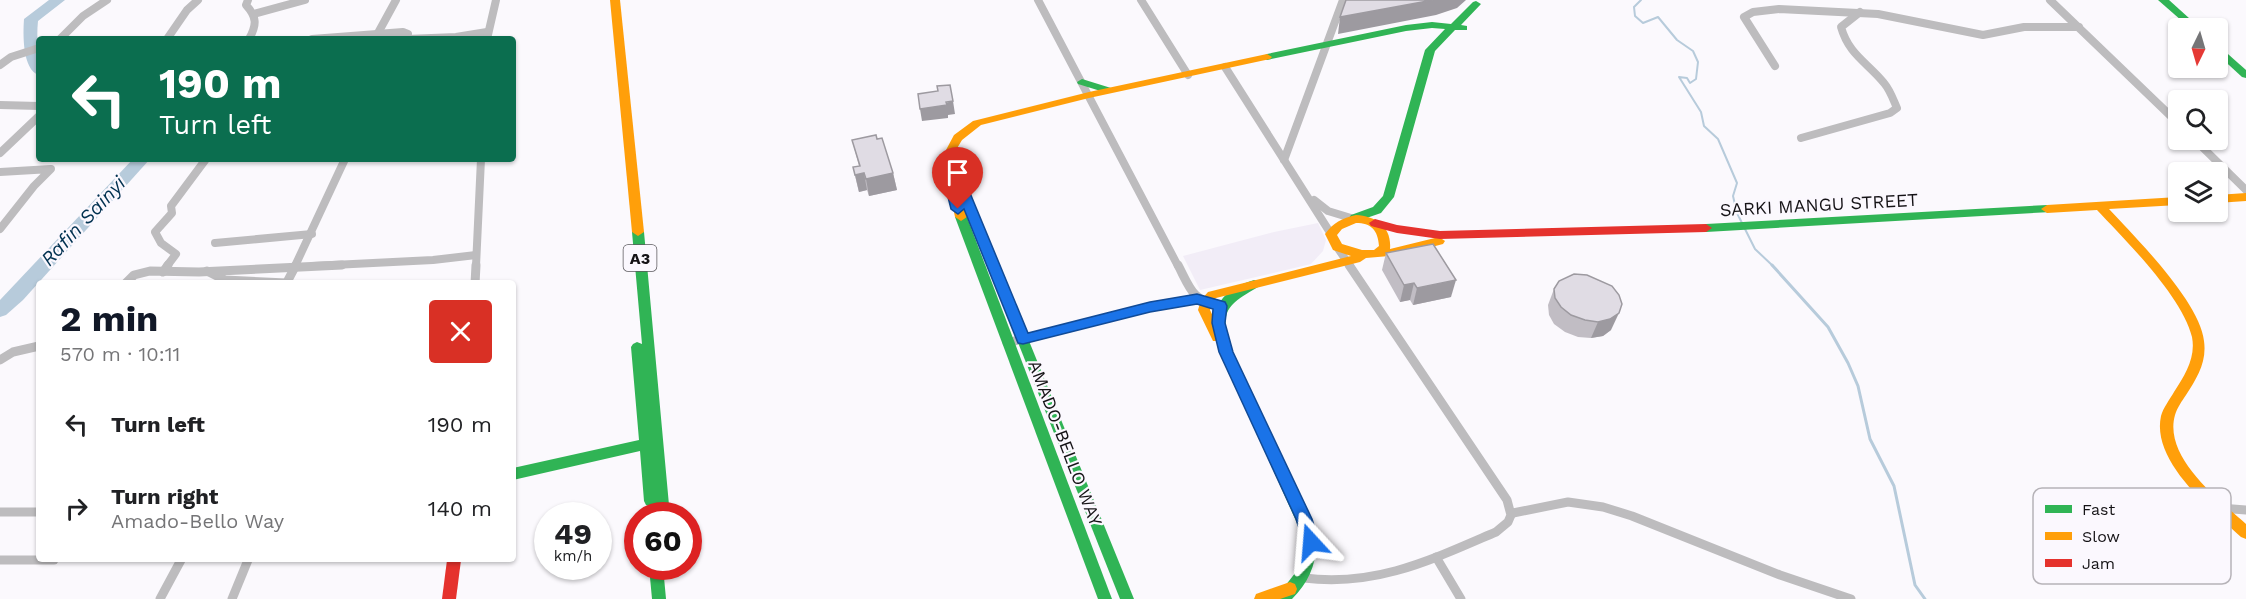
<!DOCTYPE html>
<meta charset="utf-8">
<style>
:root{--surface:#fff;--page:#f6f6f6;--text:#202124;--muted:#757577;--accent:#111827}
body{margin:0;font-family:"Work Sans",sans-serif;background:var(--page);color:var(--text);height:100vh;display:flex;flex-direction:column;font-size:22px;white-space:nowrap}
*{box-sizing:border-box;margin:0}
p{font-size:20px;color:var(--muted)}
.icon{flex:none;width:33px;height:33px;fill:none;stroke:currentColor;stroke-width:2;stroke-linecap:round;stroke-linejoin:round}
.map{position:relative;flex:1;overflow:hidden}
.drawer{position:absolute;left:36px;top:280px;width:480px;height:282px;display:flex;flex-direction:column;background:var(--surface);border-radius:6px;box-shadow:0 2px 4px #0004}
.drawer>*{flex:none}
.banner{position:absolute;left:36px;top:36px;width:480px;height:126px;border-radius:6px;box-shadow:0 2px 4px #0004;background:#0b6e4f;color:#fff;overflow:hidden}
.needle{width:39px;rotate:185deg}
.controls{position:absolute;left:2168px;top:18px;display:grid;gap:12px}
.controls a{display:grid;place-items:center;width:60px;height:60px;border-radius:6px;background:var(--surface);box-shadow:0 2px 4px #0004;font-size:30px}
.speed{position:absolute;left:534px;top:502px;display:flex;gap:12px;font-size:30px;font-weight:700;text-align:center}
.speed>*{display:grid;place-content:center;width:78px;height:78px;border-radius:50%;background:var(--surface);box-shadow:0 2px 4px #0004;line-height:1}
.speed small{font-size:15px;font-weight:400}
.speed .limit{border:9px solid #d22;background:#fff;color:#111}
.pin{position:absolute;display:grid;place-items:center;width:51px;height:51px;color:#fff;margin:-62px -26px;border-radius:50% 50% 50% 0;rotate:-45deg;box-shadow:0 0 6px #0007}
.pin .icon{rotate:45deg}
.me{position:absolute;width:66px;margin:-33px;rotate:341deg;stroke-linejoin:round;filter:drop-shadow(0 0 4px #0008)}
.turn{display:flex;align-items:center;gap:21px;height:126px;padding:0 24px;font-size:27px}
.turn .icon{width:78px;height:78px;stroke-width:2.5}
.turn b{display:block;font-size:42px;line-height:51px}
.round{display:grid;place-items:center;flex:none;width:63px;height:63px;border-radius:6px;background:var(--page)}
.head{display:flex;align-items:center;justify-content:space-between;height:102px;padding:0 24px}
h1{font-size:36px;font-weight:700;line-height:45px;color:var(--accent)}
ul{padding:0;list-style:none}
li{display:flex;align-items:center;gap:18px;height:84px;padding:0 24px}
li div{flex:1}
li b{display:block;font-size:22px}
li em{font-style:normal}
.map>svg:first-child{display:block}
.built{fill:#f2edf7}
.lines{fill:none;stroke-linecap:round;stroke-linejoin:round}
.stream-far1{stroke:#b7cbdb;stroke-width:2}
.stream{stroke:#b7cbdb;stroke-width:3}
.river{fill:#b7cbdb;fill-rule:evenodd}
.street-far1{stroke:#bdbcbe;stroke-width:8}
.street{stroke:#bdbcbe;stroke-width:9}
.fast{fill:#30b455;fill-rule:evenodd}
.slow{fill:#ff9f0a;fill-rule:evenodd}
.jam{fill:#e5322d;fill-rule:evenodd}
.wall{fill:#c1bdc4}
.shaded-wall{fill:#9d9aa0}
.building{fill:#e0dce4;stroke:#9d9aa0;stroke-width:1.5}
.route{fill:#1a73e8;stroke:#114b97;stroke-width:1.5}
.labels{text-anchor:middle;stroke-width:4.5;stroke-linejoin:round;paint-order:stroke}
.shield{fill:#fbf8fe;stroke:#5a585c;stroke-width:1.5}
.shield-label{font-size:16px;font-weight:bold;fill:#151316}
.street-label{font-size:18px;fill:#151316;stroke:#fbf8fe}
.water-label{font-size:20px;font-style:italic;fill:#003150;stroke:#fbf8fe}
.key{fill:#fbf8fe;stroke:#b6b3b8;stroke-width:1.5}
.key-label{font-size:16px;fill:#151316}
</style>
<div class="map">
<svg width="2246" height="599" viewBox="0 0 2246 599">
<rect width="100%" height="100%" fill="#fbf9fd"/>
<!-- built -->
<polygon class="built" points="1318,223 1326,240 1323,251 1311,264 1269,274 1200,290 1183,256 1274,232"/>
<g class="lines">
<!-- stream-far1 -->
<polyline class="stream-far1" points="1641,0 1634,7 1635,16 1643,23 1658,17 1677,40 1693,51 1698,62 1696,79 1690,83 1687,78 1679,77 1701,112 1704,126 1718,139 1737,183 1733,196 1737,213 1755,249 1773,266"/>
<!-- stream -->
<polyline class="stream" points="1772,265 1828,327 1848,363 1858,386 1870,439 1894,486 1915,585 1925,599"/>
<!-- river -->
<g class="river">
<path d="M 49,0 L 65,0 L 38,21 C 36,39 39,56 39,75 C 22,70 23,33 24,19 Z"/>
<polygon points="133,159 150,159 23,300 6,315 0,317 0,300"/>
</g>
<!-- street-far1 -->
<g class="street-far1">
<path d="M 248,0 L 246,5 C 257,17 257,25 249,39"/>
<polyline points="1038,0 1178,266"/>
<polyline points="1141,0 1188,75"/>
<polyline points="2050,0 2178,123"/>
<polyline points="254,14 305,0"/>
<polyline points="378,33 396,0"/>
<polyline points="60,39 83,16 107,0"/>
<polyline points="167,39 187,10 198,0"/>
<polyline points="312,39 403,32 408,34 407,39"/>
<polyline points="407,39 456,37 487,32"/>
<polyline points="487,39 496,0"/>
<polyline points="0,65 11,57 39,48"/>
<polyline points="1775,66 1744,17 1753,12 1779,9 1878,14 1983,35 2024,27 2079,27"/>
<polyline points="1225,67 1331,234"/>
<polyline points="0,105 39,106"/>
<path d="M 1801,138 L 1890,113 L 1897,108 C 1893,99 1890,90 1884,83 C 1867,62 1849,55 1841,27 L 1860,12"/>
<polyline points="2195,140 2246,190"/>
<polyline points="0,153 39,116"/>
<polyline points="1284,160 1343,0"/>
<polyline points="0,172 51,169 34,186 0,229"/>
<polyline points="1314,200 1328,211 1351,218"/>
<polyline points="215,243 312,234"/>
<polyline points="1337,247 1350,266"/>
<polyline points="167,266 176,254 161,243 155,232 172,213 171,206 206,159"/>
<polyline points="295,266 345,159"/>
<polyline points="313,266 433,260 476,255"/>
<polyline points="476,266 481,159"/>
</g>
<!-- street -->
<g class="street">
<path d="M 1178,265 C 1190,288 1192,301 1220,306"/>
<polyline points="207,271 225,280 286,283"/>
<polyline points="163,272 168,265"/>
<polyline points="125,284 134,275 150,271 199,272 342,265"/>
<polyline points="286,284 296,265"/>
<polyline points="475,284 476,265"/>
<polyline points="1007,343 1150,307 1197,299"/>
<polyline points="0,360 13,352 39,346"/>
<polyline points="2220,508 2246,510"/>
<polyline points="0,512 39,512"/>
<polyline points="1513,513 1568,502 1603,507 1632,516 1780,575 1851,599"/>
<polyline points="1436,557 1461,599"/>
<polyline points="0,560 54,560"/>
<path d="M 1304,578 C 1376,587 1431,560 1496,532 L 1508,522 L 1511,515 L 1507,500 L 1349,265"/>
<polyline points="160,599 181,560"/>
<polyline points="232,599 248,560"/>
</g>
<!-- fast -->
<g class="fast">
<polygon points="2158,0 2169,0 2200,28 2190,28"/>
<polygon points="1476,1 1481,4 1461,25 1467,26 1467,30 1455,30 1435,51 1394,197 1381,213 1355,222 1351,221 1349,218 1351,215 1373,207 1383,196 1425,50 1445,29 1432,28 1406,31 1267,60 1262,57 1267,54 1406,25 1432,22 1451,24 1473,2"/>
<polygon points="2217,46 2220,47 2246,70 2246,78 2242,77 2217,54"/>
<polygon points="1082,79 1111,88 1112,90 1107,93 1078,84 1077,82"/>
<polygon points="956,170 961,174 1134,599 1120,599 951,174"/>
<polygon points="2047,205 2053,209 2051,212 1706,232 1700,228 1706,224"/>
<polygon points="961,213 967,217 1112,599 1098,599 955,217"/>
<polygon points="638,228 644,232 670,516 656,516 655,505 651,507 646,505 644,501 640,451 513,480 513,468 639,440 631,347 633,344 637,342 642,344 632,232"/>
<path d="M 1254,280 L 1258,281 L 1260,284 L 1258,287 C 1223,307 1220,313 1232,352 L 1315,532 C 1319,559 1311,580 1292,599 L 1275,599 L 1299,568 L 1302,552 L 1301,532 L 1220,352 C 1209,315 1213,293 1254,280 Z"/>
<polygon points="649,567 663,567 666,599 652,599"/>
</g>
<!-- slow -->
<g class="slow">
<polygon points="610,0 620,0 644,232 638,236 632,232"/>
<polygon points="1267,54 1272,57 1270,59 1089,98 981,125 962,140 956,150 957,174 967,217 961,221 955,217 946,174 946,150 954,135 973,121 1089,92"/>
<polygon points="2246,193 2246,201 2217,203 2217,195"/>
<path d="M 2178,197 L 2178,205 L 2109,209 C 2136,238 2200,302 2204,341 C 2207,362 2197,378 2186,395 C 2182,401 2177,408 2175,415 C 2163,457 2219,500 2246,524 L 2246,539 L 2241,537 C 2212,510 2151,462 2161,416 C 2163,408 2170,399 2174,392 C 2185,375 2196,358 2192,337 C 2182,296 2126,241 2097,210 L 2047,213 L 2041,209 L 2047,205 Z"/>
<path d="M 1356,215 C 1376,216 1392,227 1390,249 L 1439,237 L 1445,241 L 1443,244 L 1401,255 L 1366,258 L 1360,262 L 1216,298 L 1212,302 L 1210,310 L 1223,338 L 1221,341 L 1213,341 L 1198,310 L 1201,300 L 1208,292 L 1351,256 L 1333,250 L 1325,234 C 1333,223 1342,218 1356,215 ZM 1356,223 C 1371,223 1378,230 1379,246 L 1374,250 L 1362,250 L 1342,244 L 1337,235 L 1342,229 Z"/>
<polygon points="1290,582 1295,584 1297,589 1295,594 1280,599 1254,599 1256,594"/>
</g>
<!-- jam -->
<g class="jam">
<polygon points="1375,219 1397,225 1440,231 1706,224 1712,228 1706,232 1440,239 1397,233 1371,226 1369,223"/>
<polygon points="447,560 461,560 456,599 442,599"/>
</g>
</g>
<!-- wall -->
<g class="wall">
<polygon points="877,139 893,173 897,190 869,196 867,190 859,192 857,184 853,167 859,166 852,140"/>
<polygon points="1386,253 1451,297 1413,305 1410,300 1400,302 1382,270"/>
<polygon points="1554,289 1611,330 1603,336 1591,338 1578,337 1565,332 1554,324 1549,315 1548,305"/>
</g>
<!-- shaded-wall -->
<g class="shaded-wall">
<polygon points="1433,0 1466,0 1457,8 1436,15 1338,34 1340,17"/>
<polygon points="953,101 955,114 948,115 948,118 922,121 920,109"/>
<polygon points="864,173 867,190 859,192 855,175"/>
<polygon points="893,173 897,190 869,196 866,179"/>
<polygon points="1456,280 1451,297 1413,305 1417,288"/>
<polygon points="1414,283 1410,300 1400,302 1404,285"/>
<polygon points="1619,313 1611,330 1603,336 1591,338 1598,322"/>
</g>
<!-- building -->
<g class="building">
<polygon points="1346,0 1433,0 1340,17"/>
<polygon points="950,85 953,101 946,102 947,105 920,109 918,94 938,91 937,86"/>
<polygon points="876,135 877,139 882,138 893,173 866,179 864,173 855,175 853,167 860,166 852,140"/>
<polygon points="1433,244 1456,280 1417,288 1414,283 1404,285 1386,253"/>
<polygon points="1574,274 1587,275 1612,286 1619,295 1622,304 1619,313 1610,319 1598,322 1585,320 1571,315 1561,307 1555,298 1554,289 1559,281"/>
</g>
<!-- route -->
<polygon class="route" points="952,160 958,164 1028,333 1150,302 1197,294 1225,302 1227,306 1225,323 1233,352 1312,519 1319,542 1316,547 1311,549 1305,547 1296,519 1219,352 1212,323 1213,309 1197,304 1150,312 1023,344 1018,343 964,209 958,214 951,209 947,193 946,164"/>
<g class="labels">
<!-- shield labels -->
<rect class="shield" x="623.5" y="245" width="33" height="26" rx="4.5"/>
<g class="shield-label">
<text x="640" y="264">A3</text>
</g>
<!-- street labels -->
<g class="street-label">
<text transform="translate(1819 205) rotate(-3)" y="6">SARKI MANGU STREET</text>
<text transform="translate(1065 443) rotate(69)" y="6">AMADO-BELLO WAY</text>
</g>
<!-- water labels -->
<g class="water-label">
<text transform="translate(83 221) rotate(-47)" y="7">Rafin Sainyi</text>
</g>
</g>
<!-- legend -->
<rect x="2033" y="488" width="198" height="96" rx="9" class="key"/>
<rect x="2045" y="505" width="27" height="8" fill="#30b455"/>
<rect x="2045" y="532" width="27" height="8" fill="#ff9f0a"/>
<rect x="2045" y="559" width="27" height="8" fill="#e5322d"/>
<g class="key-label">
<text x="2082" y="515">Fast</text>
<text x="2082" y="542">Slow</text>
<text x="2082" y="569">Jam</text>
</g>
</svg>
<div class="controls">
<a><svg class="needle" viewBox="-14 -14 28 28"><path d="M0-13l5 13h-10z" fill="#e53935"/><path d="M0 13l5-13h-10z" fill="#757577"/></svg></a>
<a><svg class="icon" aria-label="search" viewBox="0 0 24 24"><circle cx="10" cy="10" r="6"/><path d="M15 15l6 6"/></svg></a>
<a><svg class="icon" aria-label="layers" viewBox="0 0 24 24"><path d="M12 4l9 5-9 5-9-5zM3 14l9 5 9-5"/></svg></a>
</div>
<div class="speed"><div>49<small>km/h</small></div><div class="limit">60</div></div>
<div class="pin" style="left:958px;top:209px;background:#d93025"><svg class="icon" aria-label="arrive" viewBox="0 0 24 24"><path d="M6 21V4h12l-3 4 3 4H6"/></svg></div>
<svg class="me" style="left:1311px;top:542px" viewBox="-20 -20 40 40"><path d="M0-17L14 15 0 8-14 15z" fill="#1a73e8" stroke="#fff" stroke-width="4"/></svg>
<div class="banner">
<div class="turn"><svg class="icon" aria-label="left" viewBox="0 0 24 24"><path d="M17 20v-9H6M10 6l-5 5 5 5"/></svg><div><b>190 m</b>Turn left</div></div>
</div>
<section class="drawer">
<div class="head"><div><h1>2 min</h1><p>570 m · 10:11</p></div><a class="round" style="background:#d93025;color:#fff"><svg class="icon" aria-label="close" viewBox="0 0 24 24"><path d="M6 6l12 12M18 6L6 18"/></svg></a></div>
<ul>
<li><svg class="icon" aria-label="left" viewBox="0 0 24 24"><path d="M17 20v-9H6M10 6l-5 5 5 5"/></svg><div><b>Turn left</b></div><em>190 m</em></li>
<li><svg class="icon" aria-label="right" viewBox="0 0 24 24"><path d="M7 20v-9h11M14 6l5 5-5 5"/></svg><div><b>Turn right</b><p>Amado-Bello Way</p></div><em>140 m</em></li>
</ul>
</section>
</div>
